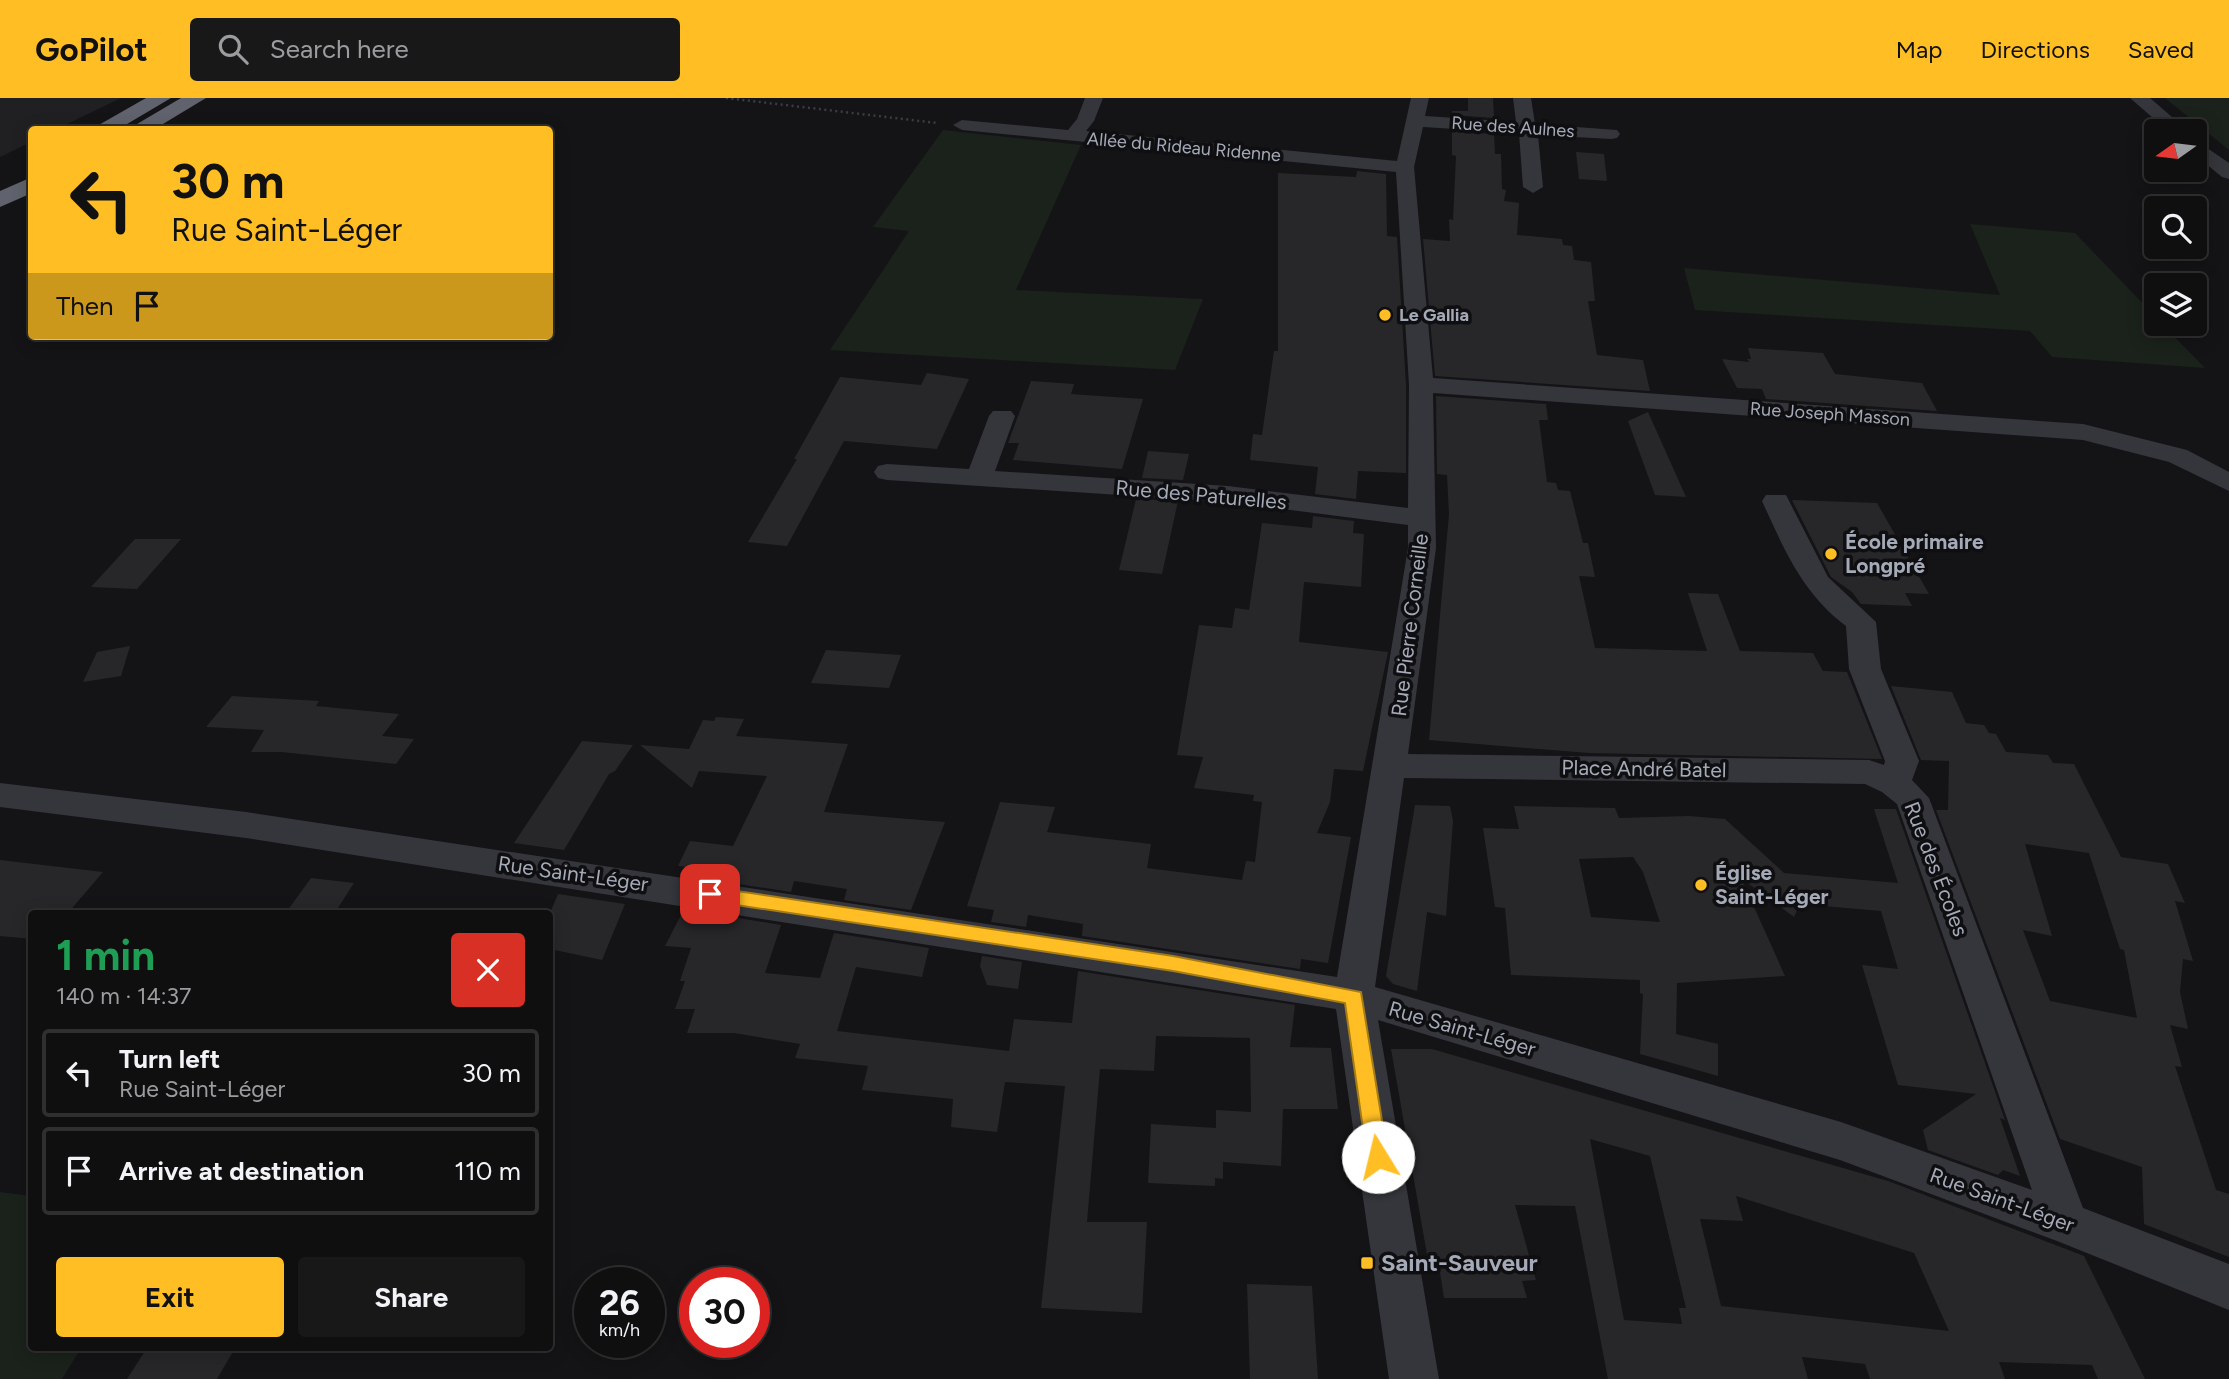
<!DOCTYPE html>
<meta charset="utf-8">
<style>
:root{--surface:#0f0f10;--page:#181819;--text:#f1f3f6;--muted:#9b9c9f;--line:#2f2f30;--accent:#ffbe23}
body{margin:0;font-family:Figtree,sans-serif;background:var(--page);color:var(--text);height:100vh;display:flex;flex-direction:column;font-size:26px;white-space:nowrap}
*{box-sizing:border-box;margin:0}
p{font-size:23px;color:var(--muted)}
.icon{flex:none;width:38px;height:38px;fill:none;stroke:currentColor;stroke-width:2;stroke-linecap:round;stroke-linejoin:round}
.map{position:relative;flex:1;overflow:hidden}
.side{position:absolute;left:28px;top:812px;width:525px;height:441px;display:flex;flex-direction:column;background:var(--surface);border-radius:7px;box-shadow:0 4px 18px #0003,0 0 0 2px var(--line)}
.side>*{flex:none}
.banner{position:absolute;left:28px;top:28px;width:525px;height:214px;border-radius:7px;box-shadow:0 4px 18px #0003,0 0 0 2px var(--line);background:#ffbe23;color:#111;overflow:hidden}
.needle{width:46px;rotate:256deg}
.buttons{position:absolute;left:2144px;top:21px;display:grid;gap:14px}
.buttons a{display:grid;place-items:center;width:63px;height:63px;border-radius:7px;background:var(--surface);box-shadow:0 4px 18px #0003,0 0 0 2px var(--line);font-size:35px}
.speed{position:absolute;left:574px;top:1169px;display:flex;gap:14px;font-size:35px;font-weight:700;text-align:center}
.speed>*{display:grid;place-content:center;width:91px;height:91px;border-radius:50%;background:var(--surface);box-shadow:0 4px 18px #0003,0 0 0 2px var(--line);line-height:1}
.speed small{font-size:18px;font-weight:400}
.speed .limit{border:10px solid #d22;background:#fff;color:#111}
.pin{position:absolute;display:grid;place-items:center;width:60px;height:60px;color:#fff;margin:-30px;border-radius:14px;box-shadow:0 4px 10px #0006}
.me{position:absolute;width:77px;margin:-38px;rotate:351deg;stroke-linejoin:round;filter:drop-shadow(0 0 5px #0008)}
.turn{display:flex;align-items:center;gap:24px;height:147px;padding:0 28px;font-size:32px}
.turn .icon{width:91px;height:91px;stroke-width:2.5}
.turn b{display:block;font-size:49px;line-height:60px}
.then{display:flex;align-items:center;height:66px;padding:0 28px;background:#0003;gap:14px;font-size:26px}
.round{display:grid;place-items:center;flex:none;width:74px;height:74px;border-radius:7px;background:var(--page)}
.summary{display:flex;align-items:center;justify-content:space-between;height:119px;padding:0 28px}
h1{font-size:42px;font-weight:700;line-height:52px;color:#1e9e55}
.action{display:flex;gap:14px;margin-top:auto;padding:14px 28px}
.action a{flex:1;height:80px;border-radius:7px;background:var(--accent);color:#111;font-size:28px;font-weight:700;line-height:80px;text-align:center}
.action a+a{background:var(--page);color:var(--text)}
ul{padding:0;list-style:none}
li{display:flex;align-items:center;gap:21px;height:88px;margin:0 14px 10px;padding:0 14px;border:4px solid var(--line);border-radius:7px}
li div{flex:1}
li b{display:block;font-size:26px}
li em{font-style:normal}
header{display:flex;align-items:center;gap:42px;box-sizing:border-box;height:98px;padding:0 35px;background:var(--accent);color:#111}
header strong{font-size:33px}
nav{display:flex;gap:38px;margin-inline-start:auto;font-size:24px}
.search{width:490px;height:63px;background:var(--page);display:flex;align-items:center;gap:18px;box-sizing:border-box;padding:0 24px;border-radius:7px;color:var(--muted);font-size:26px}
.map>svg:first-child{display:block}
.built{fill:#202023}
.green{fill:#1a221b}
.building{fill:#27272a;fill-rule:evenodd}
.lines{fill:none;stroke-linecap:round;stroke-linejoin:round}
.path{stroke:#3b3d43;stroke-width:2.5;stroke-dasharray:2 3.5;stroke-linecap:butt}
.minor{fill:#35363c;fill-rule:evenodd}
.highway{fill:#60636d;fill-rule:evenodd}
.route{fill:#ffbe23;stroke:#a67c17;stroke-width:2}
.poi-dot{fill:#ffbe23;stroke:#0f0f11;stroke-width:2.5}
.labels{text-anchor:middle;stroke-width:7;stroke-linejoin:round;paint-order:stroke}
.far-street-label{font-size:18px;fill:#a5aab8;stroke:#0f0f11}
.far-poi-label{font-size:18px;font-weight:bold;fill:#a5aab8;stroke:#0f0f11;text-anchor:start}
.street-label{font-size:21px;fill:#a5aab8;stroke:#0f0f11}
.poi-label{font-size:21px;font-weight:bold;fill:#a5aab8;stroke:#0f0f11;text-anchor:start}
.near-poi-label{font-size:24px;font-weight:bold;fill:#a5aab8;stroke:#0f0f11;text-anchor:start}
</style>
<header>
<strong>GoPilot</strong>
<div class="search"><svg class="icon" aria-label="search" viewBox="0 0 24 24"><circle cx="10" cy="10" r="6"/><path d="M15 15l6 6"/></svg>Search here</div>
<nav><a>Map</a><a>Directions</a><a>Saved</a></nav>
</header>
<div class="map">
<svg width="2229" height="1281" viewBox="0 0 2229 1281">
<rect width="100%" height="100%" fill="#141416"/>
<!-- built -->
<polygon class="built" points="0,0 121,0 57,31 32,32 31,44 0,59"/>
<!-- green -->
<g class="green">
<polygon points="2165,0 2229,0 2229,52"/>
<polygon points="943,32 1081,47 1016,192 1203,201 1175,272 830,252 909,133 873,129"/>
<polygon points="1970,126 2075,135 2156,219 2156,226 2162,226 2205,270 2052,259 2030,233 1695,212 1684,170 2000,197"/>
<polygon points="0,1094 31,1098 32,1250 81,1250 62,1281 0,1281"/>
</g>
<!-- building -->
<g class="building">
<polygon points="1468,0 1493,0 1494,20 1452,17 1452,13 1468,13"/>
<polygon points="1452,33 1494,36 1495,56 1501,56 1502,91 1506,92 1504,103 1519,105 1517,137 1562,141 1563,147 1572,148 1574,162 1591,164 1595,203 1588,203 1597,257 1643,262 1650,293 1435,278 1423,141 1450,143 1449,121 1453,122 1456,58 1452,57"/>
<polygon points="1576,54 1604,56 1607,83 1579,81"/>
<polygon points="1357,73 1386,76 1387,138 1397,139 1406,287 1406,375 1358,373 1356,401 1315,396 1318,369 1250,362 1253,336 1262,337 1274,253 1278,253 1278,75 1356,79"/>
<polygon points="1748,250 1823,255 1835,276 1922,285 1937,313 1766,301 1762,291 1737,290 1722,261 1749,264 1747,261 1751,261"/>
<polygon points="927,275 969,281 937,351 844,343 787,448 748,444 797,361 794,361 840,279 921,287"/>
<polygon points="1031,283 1074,286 1071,296 1143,301 1122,371 1013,362 1019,345 1008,345"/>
<polygon points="1436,298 1546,306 1548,322 1539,322 1547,384 1556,385 1558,392 1570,393 1583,445 1588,445 1595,479 1579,478 1595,550 1707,553 1688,495 1718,496 1740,553 1813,555 1823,573 1847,574 1882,661 1589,655 1429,642 1449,416 1447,377 1437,376"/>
<polygon points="1648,314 1686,399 1655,397 1628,323"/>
<polygon points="1148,353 1189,356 1183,382 1142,380"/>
<polygon points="1136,401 1178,403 1162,476 1119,472"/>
<polygon points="1792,402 1877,405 1929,496 1905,495 1912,508 1861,506 1852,494 1831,479"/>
<polygon points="1313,418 1354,423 1353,435 1364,436 1361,489 1304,484 1299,544 1388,554 1363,673 1334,671 1330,704 1317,735 1351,739 1328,865 1301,861 1300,871 1082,838 1083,826 1028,817 1026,829 991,824 994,812 967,808 1000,704 1055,709 1047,734 1151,746 1147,770 1242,782 1246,763 1255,764 1262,704 1253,703 1254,697 1194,690 1203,659 1177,657 1199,527 1232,530 1235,510 1249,512 1262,425 1312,430"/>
<polygon points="135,441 181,441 137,491 91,489"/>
<polygon points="130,548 121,578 83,584 97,554"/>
<polygon points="826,552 901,557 889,590 811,585"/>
<path d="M 1891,588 L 1952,594 L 1966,625 L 1984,627 L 1989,635 L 1996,636 L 2006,654 L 2048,657 L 2053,665 L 2074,666 L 2121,759 L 2168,766 L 2185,805 L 2175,803 L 2193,863 L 2183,861 L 2180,894 L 2188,931 L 2170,927 L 2182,969 L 2175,968 L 2216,1092 L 2229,1096 L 2229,1159 L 2144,1126 L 2142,1069 L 2060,1041 L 1936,712 L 1948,712 L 1949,663 L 1921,662 ZM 2025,746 L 2089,755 L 2120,851 L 2124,852 L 2137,920 L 2050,903 L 2023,832 L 2052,838 Z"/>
<polygon points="232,598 319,603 316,608 399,616 382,638 414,641 396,666 281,654 251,654 264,632 206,629"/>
<polygon points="716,619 744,621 736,638 848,646 824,714 945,724 911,812 844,802 847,791 794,783 791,794 699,780 704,771 678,768 690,743 733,748 767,678 699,673 692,690 640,647 689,651 703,622 714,623"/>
<polygon points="582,643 633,647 615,673 609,676 564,752 514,745"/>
<polygon points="1415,707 1450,708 1453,723 1446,818 1427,814 1417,893 1393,886 1386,878"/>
<path d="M 1514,708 L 1615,710 L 1619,720 L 1689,718 L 1725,721 L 1784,775 L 1898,785 L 1874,711 L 1896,711 L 2005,1022 L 2000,1020 L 2020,1078 L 2003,1072 L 1998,1077 L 1928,1052 L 1923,1032 L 1976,996 L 1898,987 L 1862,867 L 1898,871 L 1881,813 L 1800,806 L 1794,819 L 1741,780 L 1785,878 L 1677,885 L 1676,936 L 1718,946 L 1718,978 L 1640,956 L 1643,896 L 1640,895 L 1640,882 L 1511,877 L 1505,810 L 1495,809 L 1483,730 L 1519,731 ZM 1633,759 L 1643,774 L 1660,824 L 1591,819 L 1579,761 Z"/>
<polygon points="0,762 103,774 67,816 32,816 32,841 0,838"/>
<polygon points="311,780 354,785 334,816 285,816"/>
<polygon points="558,796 625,806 602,862 550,851 550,815"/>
<polygon points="684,811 781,827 765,875 820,880 834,835 929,850 922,879 856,869 837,933 1009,953 1014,921 1072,925 1078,873 1295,907 1290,949 1331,950 1338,1011 1283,1011 1281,1068 1223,1064 1223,1081 1215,1080 1215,1088 1148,1085 1151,1026 1216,1030 1216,1012 1251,1014 1250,940 1156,938 1154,973 1100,971 1087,1124 1147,1124 1142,1215 1041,1210 1065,988 1005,984 997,1034 951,1029 953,1001 862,992 868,968 795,960 800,946 734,935 687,935 695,911 675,911 685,883 680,883 691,850 665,848"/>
<polygon points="982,858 1022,864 1018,891 987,887 980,868"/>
<path d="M 1391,951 L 1432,951 L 1888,1083 L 2084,1158 L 2145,1281 L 2098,1281 L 2092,1267 L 1999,1264 L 2005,1281 L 1870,1281 L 1865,1266 L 1802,1259 L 1808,1281 L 1608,1281 L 1575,1108 L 1515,1107 L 1536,1182 L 1522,1183 L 1527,1200 L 1444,1200 L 1439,1168 L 1429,1168 ZM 1590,1041 L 1650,1058 L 1686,1210 L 1679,1210 L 1682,1226 L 1624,1222 ZM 1736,1098 L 1914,1155 L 1949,1233 L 1721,1208 L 1700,1121 L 1743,1123 Z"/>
<polygon points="1247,1186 1312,1188 1318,1281 1250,1281"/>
<polygon points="147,1250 235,1250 217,1281 127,1281"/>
</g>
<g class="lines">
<!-- path -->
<polyline class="path" points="726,0 937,25"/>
<!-- minor -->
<g class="minor">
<path d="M 1085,0 L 1103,0 L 1094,23 L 1086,33 L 1397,63 L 1411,0 L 1429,0 L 1425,18 L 1516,24 L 1513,0 L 1531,0 L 1535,26 L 1617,32 L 1620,36 L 1617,40 L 1611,41 L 1538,37 L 1543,89 L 1533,95 L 1523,89 L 1519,35 L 1423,29 L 1414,69 L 1433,280 L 2083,326 L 2187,352 L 2229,374 L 2229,393 L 2169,364 L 2083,342 L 1433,295 L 1436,450 L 1408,656 L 1869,662 L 1884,667 L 1885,663 L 1849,571 L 1846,528 C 1802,495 1784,451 1762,403 L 1766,397 L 1786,397 L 1828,479 L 1876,524 L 1881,571 L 1919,663 L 1912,682 L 1929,700 L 2083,1110 L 2229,1166 L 2229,1212 L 2057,1143 L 1840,1062 L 1378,922 L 1439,1281 L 1389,1281 L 1336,911 L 246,740 L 0,709 L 0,685 L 246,714 L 1337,879 L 1408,450 L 1408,427 L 1228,404 L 887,382 L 878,380 L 874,374 L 878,368 L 887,366 L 969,371 L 989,318 L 993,313 L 1011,313 L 1015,318 L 995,373 L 1228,388 L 1408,410 L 1409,287 L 1396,74 L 962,32 L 953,27 L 962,22 L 1068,32 L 1077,21 ZM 1404,680 L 1865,686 L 1882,694 L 1897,706 L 2032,1092 L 1841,1024 L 1375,889 Z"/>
<polygon points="2130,0 2150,0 2188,33 2168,33"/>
<polygon points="2194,41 2229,65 2229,81 2222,79 2194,56"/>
</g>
<!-- highway -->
<g class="highway">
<polygon points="146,0 171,0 117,32 90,32"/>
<polygon points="181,0 206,0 153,32 132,29"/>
<polygon points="32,79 32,95 0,109 0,93"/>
</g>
</g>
<!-- route -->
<polygon class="route" points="710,789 1173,858 1361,894 1388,1059 1385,1066 1378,1068 1370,1066 1367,1059 1345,905 1173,873 710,803 701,796"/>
<!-- markers -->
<g class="poi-dot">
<circle cx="1385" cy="217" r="7"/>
<circle cx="1831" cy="456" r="7"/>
<circle cx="1701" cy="787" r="7"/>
<rect x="1360" y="1158" width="14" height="14" rx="3.5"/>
</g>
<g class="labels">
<!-- far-street labels -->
<g class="far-street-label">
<text transform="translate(1513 29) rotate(4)" y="6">Rue des Aulnes</text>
<text transform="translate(1184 49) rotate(5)" y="6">Allée du Rideau Ridenne</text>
<text transform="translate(1830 316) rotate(4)" y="6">Rue Joseph Masson</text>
</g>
<!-- far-poi labels -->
<g class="far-poi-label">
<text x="1399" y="223">Le Gallia</text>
</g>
<!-- street labels -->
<g class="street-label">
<text transform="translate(1201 397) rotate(5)" y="7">Rue des Paturelles</text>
<text transform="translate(1410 527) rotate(-83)" y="7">Rue Pierre Corneille</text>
<text transform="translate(1644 671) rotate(1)" y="7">Place André Batel</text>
<text transform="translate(1936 771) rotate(69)" y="7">Rue des Écoles</text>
<text transform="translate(573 776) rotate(8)" y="7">Rue Saint-Léger</text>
<text transform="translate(1462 931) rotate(16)" y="7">Rue Saint-Léger</text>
<text transform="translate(2002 1102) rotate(20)" y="7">Rue Saint-Léger</text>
</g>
<!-- poi labels -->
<g class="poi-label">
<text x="1845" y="451">École primaire<tspan x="1845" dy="24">Longpré</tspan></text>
<text x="1715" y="782">Église<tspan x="1715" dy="24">Saint-Léger</tspan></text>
</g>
<!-- near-poi labels -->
<g class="near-poi-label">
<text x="1381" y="1173">Saint-Sauveur</text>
</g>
</g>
</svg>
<div class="buttons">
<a><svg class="needle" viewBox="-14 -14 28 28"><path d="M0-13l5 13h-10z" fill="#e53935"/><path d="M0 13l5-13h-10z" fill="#9b9c9f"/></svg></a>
<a><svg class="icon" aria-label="search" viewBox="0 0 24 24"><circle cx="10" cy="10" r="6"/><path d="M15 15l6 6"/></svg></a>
<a><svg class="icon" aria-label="layers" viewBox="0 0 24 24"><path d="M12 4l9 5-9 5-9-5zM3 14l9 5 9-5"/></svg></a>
</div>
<div class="speed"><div>26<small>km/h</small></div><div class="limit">30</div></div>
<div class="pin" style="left:710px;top:796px;background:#d93025"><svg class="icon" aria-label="arrive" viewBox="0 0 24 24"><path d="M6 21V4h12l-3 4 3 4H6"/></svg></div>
<svg class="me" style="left:1378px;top:1059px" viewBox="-20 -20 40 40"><circle r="19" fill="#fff"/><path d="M0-13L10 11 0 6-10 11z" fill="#ffbe23"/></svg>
<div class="banner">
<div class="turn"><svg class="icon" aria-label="left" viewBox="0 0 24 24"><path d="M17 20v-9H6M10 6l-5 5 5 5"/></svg><div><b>30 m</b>Rue Saint-Léger</div></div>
<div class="then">Then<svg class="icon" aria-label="arrive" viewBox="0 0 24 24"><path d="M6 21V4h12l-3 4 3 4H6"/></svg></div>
</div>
<section class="side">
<div class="summary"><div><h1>1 min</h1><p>140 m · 14:37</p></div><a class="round" style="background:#d93025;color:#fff"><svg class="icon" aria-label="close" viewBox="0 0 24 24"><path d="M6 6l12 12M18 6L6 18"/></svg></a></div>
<ul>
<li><svg class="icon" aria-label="left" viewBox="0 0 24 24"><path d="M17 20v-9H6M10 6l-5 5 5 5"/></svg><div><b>Turn left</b><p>Rue Saint-Léger</p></div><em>30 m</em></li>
<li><svg class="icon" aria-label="arrive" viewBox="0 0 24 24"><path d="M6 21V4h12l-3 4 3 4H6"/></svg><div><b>Arrive at destination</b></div><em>110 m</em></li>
</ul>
<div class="action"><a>Exit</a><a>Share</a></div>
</section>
</div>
